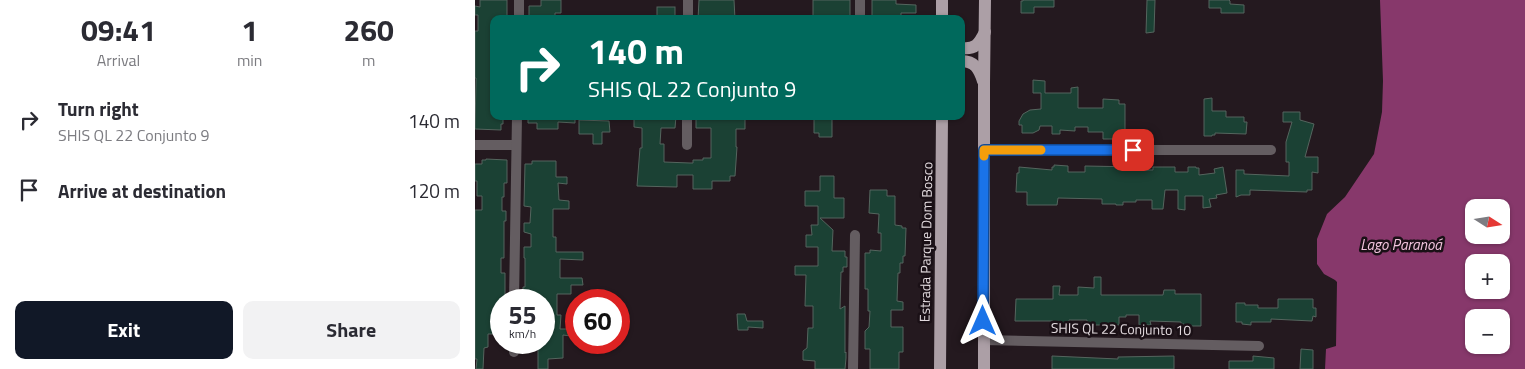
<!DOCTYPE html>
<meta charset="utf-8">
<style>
:root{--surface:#fff;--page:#f2f2f3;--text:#2b2b33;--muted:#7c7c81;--accent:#111827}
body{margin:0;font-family:"Titillium Web",sans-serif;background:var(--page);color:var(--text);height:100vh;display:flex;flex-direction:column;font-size:19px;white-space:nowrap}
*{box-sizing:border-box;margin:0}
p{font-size:16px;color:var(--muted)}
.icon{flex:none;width:28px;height:28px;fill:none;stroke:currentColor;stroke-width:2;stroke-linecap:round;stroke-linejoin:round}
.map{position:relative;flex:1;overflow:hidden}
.sheet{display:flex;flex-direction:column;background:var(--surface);width:475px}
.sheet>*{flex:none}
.banner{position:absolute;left:15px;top:15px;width:475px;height:105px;border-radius:10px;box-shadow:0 1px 4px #0004;background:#00695c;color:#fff;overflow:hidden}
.needle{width:32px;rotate:102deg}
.tools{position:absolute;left:990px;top:199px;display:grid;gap:10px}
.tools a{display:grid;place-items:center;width:45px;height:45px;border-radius:10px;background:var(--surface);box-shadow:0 1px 4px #0004;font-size:25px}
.speed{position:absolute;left:15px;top:289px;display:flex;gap:10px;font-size:25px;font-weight:700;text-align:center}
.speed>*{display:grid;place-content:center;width:65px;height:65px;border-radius:50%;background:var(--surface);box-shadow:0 1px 4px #0004;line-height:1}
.speed small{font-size:12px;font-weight:400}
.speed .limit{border:8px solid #d22;background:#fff;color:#111}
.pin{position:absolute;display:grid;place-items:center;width:42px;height:42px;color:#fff;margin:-21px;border-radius:10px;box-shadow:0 2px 8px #0006}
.me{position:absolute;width:55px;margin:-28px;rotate:0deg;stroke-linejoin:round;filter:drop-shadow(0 0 4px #0008)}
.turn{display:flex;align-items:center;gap:18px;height:105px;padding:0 15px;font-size:22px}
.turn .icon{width:65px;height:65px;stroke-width:2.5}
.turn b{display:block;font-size:35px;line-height:42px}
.eta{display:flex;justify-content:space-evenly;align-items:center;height:85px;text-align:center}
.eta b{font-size:30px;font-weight:700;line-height:35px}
.action{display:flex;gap:10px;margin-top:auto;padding:10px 15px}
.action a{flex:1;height:58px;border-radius:10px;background:var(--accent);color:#fff;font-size:20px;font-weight:700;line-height:58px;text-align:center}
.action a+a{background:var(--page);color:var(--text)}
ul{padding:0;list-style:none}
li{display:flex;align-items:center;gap:15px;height:70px;padding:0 15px}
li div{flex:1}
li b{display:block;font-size:19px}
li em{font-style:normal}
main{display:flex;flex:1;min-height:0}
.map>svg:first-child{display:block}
.water{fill:#87386b;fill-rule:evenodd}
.building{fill:#1b4134;stroke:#55655e}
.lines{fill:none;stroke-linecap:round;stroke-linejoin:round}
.street{stroke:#645d61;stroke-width:10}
.primary{stroke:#ac9fa6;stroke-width:12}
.route-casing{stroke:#114b97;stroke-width:12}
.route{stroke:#1a73e8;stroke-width:9}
.slow{stroke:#f59e0b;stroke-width:9}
.labels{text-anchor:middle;stroke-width:5;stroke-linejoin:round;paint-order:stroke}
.street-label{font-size:14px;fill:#e2dade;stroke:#1a1016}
.water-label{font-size:15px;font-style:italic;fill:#f3c5de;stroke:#1a1016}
</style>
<main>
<section class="sheet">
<div class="eta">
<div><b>09:41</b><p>Arrival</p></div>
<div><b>1</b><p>min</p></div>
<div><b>260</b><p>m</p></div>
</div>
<ul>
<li><svg class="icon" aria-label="right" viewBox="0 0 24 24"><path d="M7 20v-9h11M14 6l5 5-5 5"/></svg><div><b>Turn right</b><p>SHIS QL 22 Conjunto 9</p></div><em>140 m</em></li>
<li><svg class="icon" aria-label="arrive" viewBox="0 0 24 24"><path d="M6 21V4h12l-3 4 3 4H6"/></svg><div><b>Arrive at destination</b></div><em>120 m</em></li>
</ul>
<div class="action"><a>Exit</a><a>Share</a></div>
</section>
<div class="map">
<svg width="1050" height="369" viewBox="0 0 1050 369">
<rect width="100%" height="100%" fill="#24191f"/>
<!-- water -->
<path class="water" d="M 905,0 L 1050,0 L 1050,369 L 850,369 L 851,349 L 861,346 L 862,282 L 860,280 L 849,274 L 842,264 L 842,239 L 852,214 L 870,197 L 899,154 L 907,112 L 908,81 ZM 999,208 L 1026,208 L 1026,235 L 999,235 ZM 999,262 L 1026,262 L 1026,290 L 999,290 ZM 999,318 L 1026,318 L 1026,345 L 999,345 Z"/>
<!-- building -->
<g class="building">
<polygon points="5,0 32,0 32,19 19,19 19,116 28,116 28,124 26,124 26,130 0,129 1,78 0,78 0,31 3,31 3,15 0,15 0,6 5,7"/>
<polygon points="66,0 86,0 86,13 80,13 80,19 54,19 54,6 66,6"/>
<polygon points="224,0 259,0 260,19 223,19"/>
<rect x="338" y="0" width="37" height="19"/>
<polygon points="397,0 421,0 421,4 441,5 441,13 426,13 426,19 397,19"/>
<polygon points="548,0 579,0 579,7 559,7 559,13 546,13 546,1 548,1"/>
<polygon points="672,0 680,0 679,32 671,33"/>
<polygon points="734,0 754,0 755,1 755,4 769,5 769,13 746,13 746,8 734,8"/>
<rect x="182" y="7" width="18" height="12"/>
<polygon points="558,80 570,81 570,93 596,93 596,88 603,87 603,108 628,108 628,99 644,100 644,104 650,104 650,135 639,135 639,139 628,139 628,132 613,132 613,127 600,127 600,131 585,130 585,134 577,134 577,126 565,126 564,130 558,133 547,133 547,125 544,125 544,121 548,114 555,110 566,109 566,93 558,93"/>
<polygon points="737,98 737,111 751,111 751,117 769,117 769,122 772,122 771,134 740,133 740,135 737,135 737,136 729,136 729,99"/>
<polygon points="808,112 825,112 825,120 839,124 830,157 843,157 843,173 837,172 837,190 832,190 832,192 775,190 775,195 766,195 761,197 761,170 769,170 769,174 814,176 814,162 811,162 811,142 817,122 808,122"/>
<polygon points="53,116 100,116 100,123 83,122 83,129 62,129 62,123 53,123"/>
<polygon points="172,116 201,116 200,128 186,128 185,144 189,144 189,162 215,163 218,163 218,160 228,160 228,158 236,158 236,128 221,128 221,116 258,116 258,118 270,118 270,129 261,129 261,147 262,147 260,176 255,176 255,181 237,181 237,189 218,189 218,175 202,175 202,187 162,186 165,148 167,148 167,128 159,127 159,118 172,118"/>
<polygon points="339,116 357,116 357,137 344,137 344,133 339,133"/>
<polygon points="104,120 134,121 135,132 127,132 127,144 118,144 118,134 104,134"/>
<polygon points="11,159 32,160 32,183 29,183 29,197 27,197 27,211 31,211 31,221 29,221 29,258 26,258 26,273 30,273 30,300 26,300 26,334 13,334 13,347 9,348 8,369 1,369 2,359 0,359 0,210 7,210 7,196 2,196 2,181 0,181 0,164 7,164 7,160 11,160"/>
<polygon points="57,161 81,161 81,177 92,177 92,184 83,183 84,200 94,201 94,209 78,209 78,237 81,237 81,252 108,252 108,260 85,259 85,278 107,278 108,285 96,285 96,294 82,294 82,315 86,315 85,329 96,329 96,336 88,335 88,358 73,359 73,369 63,369 63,347 67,347 67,342 69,342 69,300 60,300 60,297 48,297 48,287 50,287 50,258 49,258 49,247 56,247 56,234 49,232 49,223 55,223 56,207 49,206 50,164 57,164"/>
<polygon points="579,165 593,166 593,172 610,172 610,166 664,167 664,170 678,170 678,167 700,167 700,172 713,172 713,167 721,167 721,168 724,168 724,175 740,173 739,169 748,167 752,193 741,195 742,198 734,199 736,207 728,208 728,196 710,196 710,210 703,209 703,190 690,190 688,209 677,209 677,200 661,200 661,202 648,202 648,205 641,205 641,204 627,204 627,199 583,198 582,205 552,205 552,192 541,192 542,173 544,173 544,167 577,170 577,167 579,167"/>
<polygon points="345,176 359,176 359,198 369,198 369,218 345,218 358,230 357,251 370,251 370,257 372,257 372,267 368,267 368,272 366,272 365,309 370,306 370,353 371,352 371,358 370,369 340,369 340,361 328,360 328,351 332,348 333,328 338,328 338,306 330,306 331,275 320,275 320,266 343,266 343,247 331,247 331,235 337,235 336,225 343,225 343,206 330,206 330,191 345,191"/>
<polygon points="395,190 412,190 412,196 420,196 420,225 427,226 427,228 431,228 430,256 428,256 428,263 425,263 425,273 423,273 422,301 428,302 428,310 416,310 416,327 428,327 428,352 424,352 424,369 395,369 395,349 390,349 390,331 394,327 395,311 393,311 393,289 390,289 390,253 395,253 395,250 406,251 406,233 403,233 404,214 394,213"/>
<polygon points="619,277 626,277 626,295 688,295 689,290 700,290 700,294 726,294 726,326 709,326 709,324 706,324 706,322 675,321 676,325 664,325 664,315 651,315 651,317 644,317 644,325 612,325 612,320 594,320 594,324 578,324 578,321 540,321 541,299 578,299 578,286 585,286 584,295 603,295 603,287 619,288"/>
<polygon points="803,299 838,299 838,308 841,308 841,317 838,316 837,321 796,319 796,322 776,322 776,325 767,324 767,322 761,322 761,303 770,303 770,305 783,305 783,308 803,308"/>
<polygon points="262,314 270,314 272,321 288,321 288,328 273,327 273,330 263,330"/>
<polygon points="826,349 838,350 838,369 825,369"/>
<polygon points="577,356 643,359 643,357 699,356 699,369 577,369"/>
<polygon points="778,356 799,358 799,369 754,369 754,361 778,361"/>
</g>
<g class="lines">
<!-- street -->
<g class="street">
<polyline points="385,0 385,19"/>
<polyline points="44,19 44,0"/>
<polyline points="213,19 213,0"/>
<polyline points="0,145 41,145"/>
<polyline points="212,145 212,116"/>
<polyline points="509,150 796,150"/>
<polyline points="39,300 42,116"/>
<polyline points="508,340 784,346"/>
<polyline points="39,352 39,342"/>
<polyline points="378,369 380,235"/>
</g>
<!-- primary -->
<g class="primary">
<polyline points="467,19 467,0"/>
<path d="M 486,48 C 500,50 504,44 510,32"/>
<path d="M 486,61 C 500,61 504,69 508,81"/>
<polyline points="465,369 467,116"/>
<polyline points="509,369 509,83 510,0"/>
</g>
</g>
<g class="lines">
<defs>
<polyline id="route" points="508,321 509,150 658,150"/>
</defs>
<!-- route casing -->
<use href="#route" class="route-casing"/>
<!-- route -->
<use href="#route" class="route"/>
<!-- slow -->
<polyline class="slow" points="509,156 509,150 566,150"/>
</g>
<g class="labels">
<!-- street labels -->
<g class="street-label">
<text transform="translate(451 242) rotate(-89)" y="5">Estrada Parque Dom Bosco</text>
<text transform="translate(646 329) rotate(1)" y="5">SHIS QL 22 Conjunto 10</text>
</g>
<!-- water labels -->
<g class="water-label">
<text x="926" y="250">Lago Paranoá</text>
</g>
</g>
</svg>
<div class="tools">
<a><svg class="needle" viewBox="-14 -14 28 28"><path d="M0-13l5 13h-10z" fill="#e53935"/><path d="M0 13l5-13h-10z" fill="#7c7c81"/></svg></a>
<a>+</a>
<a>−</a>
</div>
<div class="speed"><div>55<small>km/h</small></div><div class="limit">60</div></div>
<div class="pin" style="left:658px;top:150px;background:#d93025"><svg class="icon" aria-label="arrive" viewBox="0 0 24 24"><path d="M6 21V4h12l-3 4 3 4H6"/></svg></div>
<svg class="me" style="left:508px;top:321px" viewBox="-20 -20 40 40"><path d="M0-17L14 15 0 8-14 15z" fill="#1a73e8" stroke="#fff" stroke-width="4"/></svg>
<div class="banner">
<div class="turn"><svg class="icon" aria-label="right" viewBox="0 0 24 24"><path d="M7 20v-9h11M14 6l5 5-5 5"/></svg><div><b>140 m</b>SHIS QL 22 Conjunto 9</div></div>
</div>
</div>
</main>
